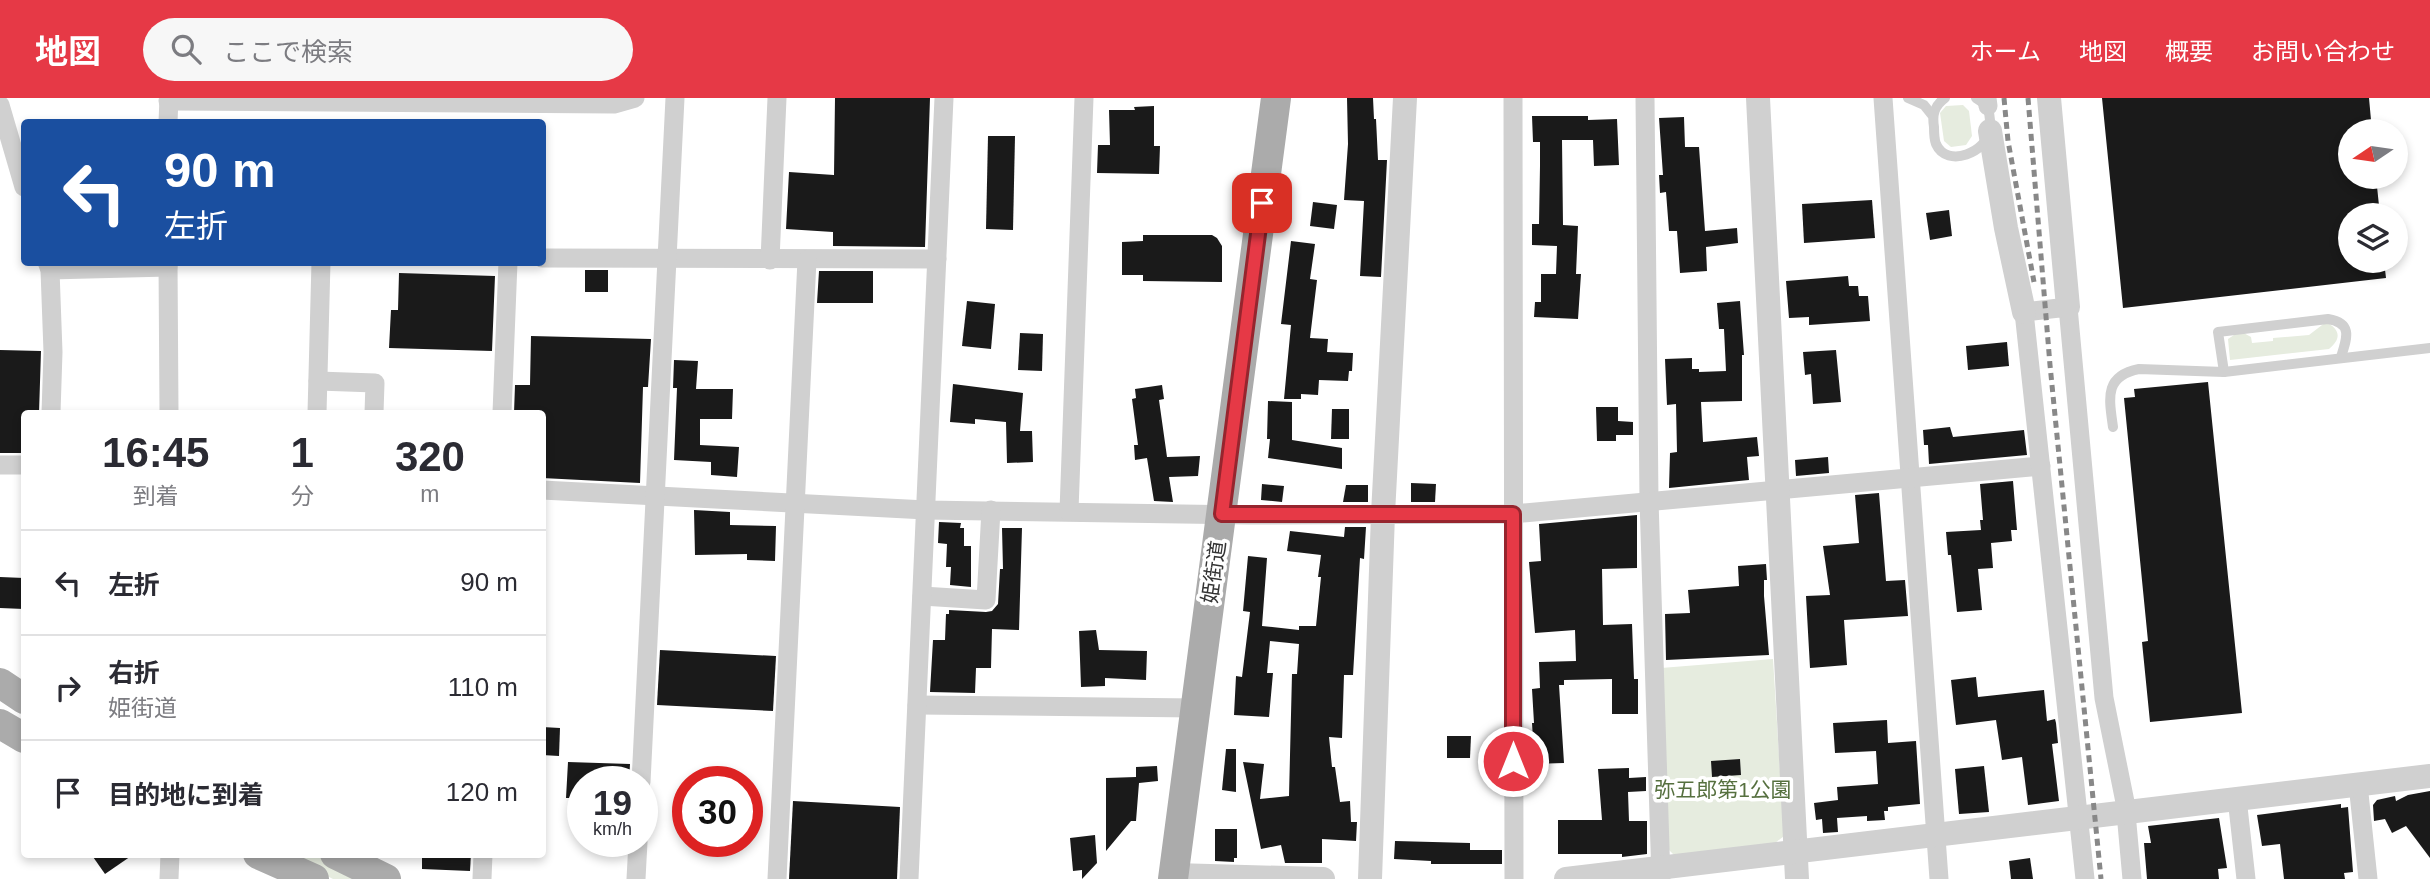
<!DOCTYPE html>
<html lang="ja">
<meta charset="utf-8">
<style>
:root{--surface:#fff;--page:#f7f7f7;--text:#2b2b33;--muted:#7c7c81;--line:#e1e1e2;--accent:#e63946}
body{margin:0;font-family:Arial,"Noto Sans JP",sans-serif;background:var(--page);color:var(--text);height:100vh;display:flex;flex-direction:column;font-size:26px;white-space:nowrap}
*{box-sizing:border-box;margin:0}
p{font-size:23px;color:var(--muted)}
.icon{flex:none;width:38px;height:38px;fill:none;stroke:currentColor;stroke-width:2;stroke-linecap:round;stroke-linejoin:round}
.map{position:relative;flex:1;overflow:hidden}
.drawer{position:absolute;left:21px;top:312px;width:525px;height:448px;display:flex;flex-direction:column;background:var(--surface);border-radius:7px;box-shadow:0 4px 10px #0003}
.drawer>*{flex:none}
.guide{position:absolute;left:21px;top:21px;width:525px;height:147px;border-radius:7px;box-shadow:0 4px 10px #0003;background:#1a4fa0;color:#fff;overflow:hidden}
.needle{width:46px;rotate:257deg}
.fabs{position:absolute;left:2338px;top:21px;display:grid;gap:14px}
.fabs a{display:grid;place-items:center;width:70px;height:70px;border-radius:50%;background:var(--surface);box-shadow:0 4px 10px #0003;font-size:35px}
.speed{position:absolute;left:567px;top:668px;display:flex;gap:14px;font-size:35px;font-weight:700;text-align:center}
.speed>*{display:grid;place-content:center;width:91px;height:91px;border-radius:50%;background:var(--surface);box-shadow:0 4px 10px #0003;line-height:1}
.speed small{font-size:18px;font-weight:400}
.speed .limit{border:10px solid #d22;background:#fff;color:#111}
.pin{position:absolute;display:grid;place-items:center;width:60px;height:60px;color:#fff;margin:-30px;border-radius:14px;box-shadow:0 4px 10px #0006}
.me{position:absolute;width:77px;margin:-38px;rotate:0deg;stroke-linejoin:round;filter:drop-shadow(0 0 5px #0008)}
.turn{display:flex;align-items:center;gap:24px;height:147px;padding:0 28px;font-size:32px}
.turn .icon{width:91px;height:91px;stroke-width:2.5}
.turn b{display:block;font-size:49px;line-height:60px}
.eta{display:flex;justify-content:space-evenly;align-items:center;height:119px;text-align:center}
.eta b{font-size:42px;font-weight:700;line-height:49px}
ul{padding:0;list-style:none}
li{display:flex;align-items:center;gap:21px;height:105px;padding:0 28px;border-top:2px solid var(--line)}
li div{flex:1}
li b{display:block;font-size:26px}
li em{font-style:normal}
header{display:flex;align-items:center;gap:42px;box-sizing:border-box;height:98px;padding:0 35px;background:var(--accent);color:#fff}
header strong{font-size:33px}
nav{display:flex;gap:38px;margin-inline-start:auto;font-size:24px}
.search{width:490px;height:63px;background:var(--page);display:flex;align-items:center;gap:18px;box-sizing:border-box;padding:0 24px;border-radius:38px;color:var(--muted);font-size:26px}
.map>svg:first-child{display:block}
.green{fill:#e6ecdf}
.building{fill:#1a1a1a}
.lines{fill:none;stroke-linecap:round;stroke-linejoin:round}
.service{stroke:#d0d0d0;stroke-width:10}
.minor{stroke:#d0d0d0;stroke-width:19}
.tertiary{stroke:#d0d0d0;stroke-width:24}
.primary{stroke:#ababab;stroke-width:30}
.rail{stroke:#888;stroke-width:5;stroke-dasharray:7 5;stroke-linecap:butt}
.route-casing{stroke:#96252e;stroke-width:18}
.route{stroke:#e63946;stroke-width:12}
.labels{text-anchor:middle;stroke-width:7;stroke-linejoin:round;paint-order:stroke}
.street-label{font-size:21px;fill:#333;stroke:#fff}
.park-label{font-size:21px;fill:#56703f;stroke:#fff}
</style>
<header>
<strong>地図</strong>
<div class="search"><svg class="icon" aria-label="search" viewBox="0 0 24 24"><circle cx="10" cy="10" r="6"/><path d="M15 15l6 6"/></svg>ここで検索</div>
<nav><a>ホーム</a><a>地図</a><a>概要</a><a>お問い合わせ</a></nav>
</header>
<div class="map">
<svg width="2430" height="781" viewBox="0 0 2430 781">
<rect width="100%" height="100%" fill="#fff"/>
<!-- green -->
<g class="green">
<polygon points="1963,7 1969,13 1972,38 1966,47 1951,49 1944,43 1940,15 1946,8"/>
<path d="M 2326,224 C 2341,232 2341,241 2329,251 L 2230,262 L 2228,241 L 2240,233 L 2251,239 L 2252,245 L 2273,243 L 2273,240 L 2309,237 Z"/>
<polygon points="1773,561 1784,738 1775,745 1674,757 1666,749 1661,570"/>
<polygon points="285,756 321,756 375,781 333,781"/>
</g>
<!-- building -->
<g class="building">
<polygon points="835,0 930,0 925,149 833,148 833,134 786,131 789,74 834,77"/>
<polygon points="1347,0 1373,0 1374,21 1376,21 1378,62 1387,62 1381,179 1360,178 1364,103 1344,102 1348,46"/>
<polygon points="2102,0 2369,0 2372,33 2350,33 2350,79 2376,79 2380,117 2350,117 2350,163 2384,163 2386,180 2123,210"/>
<polygon points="1154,8 1154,48 1160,48 1159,76 1097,75 1098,47 1110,47 1109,12 1135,12 1134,9"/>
<polygon points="1532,18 1588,18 1588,22 1617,21 1619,67 1594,68 1593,42 1562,42 1563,127 1578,128 1576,176 1581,176 1578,221 1534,219 1535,204 1541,204 1541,176 1556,176 1557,148 1532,147 1532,126 1539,126 1540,68 1540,44 1533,44"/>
<polygon points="1684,19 1685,49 1699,49 1705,133 1737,130 1738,145 1706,149 1707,173 1680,175 1677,133 1669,133 1666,94 1660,95 1659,77 1663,77 1659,20"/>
<polygon points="988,38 1015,38 1013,132 986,131"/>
<polygon points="1872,102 1875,140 1804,145 1802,106"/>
<polygon points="1313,104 1337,107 1334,131 1310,128"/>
<polygon points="1949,112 1952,138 1930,142 1926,115"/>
<polygon points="1143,137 1212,137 1217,140 1222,148 1222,184 1143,183 1143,177 1122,177 1122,144 1143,143"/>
<polygon points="1291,143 1315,146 1310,181 1317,182 1310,240 1328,241 1327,254 1353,255 1352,273 1349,273 1348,283 1319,282 1318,297 1301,296 1301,301 1284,301 1291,227 1281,226"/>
<rect x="585" y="172" width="23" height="22"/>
<polygon points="819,173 873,173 873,205 817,205"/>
<polygon points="399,175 495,178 492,253 389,250 391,212 398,212"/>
<polygon points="1848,178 1849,188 1858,188 1859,198 1868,198 1870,223 1809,227 1809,219 1789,220 1786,183"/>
<polygon points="967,203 995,206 991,251 962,248"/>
<polygon points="1740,203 1744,257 1742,257 1742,303 1701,304 1703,344 1757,339 1759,358 1747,359 1749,382 1669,390 1670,355 1677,354 1676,306 1667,307 1665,261 1692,260 1692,271 1699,271 1699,274 1726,273 1724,231 1719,231 1717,205"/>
<polygon points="1020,235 1043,236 1042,273 1018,272"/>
<polygon points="531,238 651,241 648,289 643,289 640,385 542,380 542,315 514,315 515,287 530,287"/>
<polygon points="2007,244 2009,268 1968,272 1966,248"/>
<polygon points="0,252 41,253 39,315 24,315 24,355 0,355"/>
<polygon points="1836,252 1841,304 1813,306 1811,276 1805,277 1803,254"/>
<polygon points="674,262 698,263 696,291 733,291 732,321 700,321 700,347 739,349 737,379 711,377 711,364 674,362 677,290 673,290"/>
<polygon points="2208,284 2242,615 2150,624 2142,544 2148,543 2124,300 2135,299 2134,291"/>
<polygon points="953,286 1023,295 1020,333 1032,333 1033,364 1007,365 1006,324 975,321 975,326 950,324"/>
<polygon points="1162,287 1164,301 1159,302 1167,359 1200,358 1198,378 1169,379 1173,404 1154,403 1147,360 1135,362 1134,347 1138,347 1132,301 1136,300 1135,291"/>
<polygon points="1268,303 1292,304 1292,342 1342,350 1342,371 1268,360 1270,341 1267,341"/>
<polygon points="1596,309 1618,309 1618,323 1633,324 1633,337 1616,337 1616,343 1597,343"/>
<polygon points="1332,311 1349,311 1349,341 1331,341"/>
<polygon points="1950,329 1953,339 2024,332 2027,357 1929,366 1928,347 1924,347 1923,332"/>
<polygon points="1828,359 1829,375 1796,378 1795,362"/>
<polygon points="2013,383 2017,432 2011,432 2012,443 1991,445 1993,470 1978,471 1982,512 1957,514 1951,457 1948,457 1946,434 1981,432 1980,422 1983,422 1980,386"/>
<polygon points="1411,385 1436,386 1435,404 1411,404"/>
<polygon points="1262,386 1284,388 1282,404 1261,402"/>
<polygon points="1346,387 1368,387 1368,404 1343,404"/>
<polygon points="1879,395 1886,483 1905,482 1908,518 1844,522 1847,567 1810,570 1806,498 1830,497 1823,448 1859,445 1855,397"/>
<polygon points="694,412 730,414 730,427 776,428 775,463 747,462 747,456 695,457"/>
<polygon points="1637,417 1637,470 1602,471 1603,527 1632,526 1634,581 1638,581 1638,616 1612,616 1612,581 1564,582 1564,587 1559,587 1564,665 1532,666 1531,641 1533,641 1532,625 1534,625 1532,591 1540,590 1539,564 1576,563 1575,532 1535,535 1529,464 1541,463 1539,426"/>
<polygon points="939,424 961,425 960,430 964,430 964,448 971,448 971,489 950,487 951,469 946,469 947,446 938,445"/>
<polygon points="1345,429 1366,429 1364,461 1360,460 1353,577 1344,577 1342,640 1329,639 1332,669 1335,669 1340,704 1350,703 1351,724 1357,724 1356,743 1322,741 1322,765 1285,765 1281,747 1261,751 1243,664 1264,666 1260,701 1289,698 1292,576 1297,576 1299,546 1270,543 1267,575 1273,575 1269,619 1234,617 1236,578 1242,579 1250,514 1243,513 1248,458 1267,460 1262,528 1299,532 1299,528 1316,528 1321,479 1318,479 1321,457 1287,453 1290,433 1344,439"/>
<polygon points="1002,430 1022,430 1019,532 992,531 991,570 976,570 975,595 930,594 933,542 945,542 946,516 949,516 949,512 986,514 992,513 998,506 1000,471 1003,471"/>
<polygon points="1766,466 1767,482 1764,482 1764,498 1769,557 1666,562 1665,516 1690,515 1688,492 1739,488 1738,468"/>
<polygon points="0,479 24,480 24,511 0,510"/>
<polygon points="1096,532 1099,552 1147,553 1146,582 1105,580 1105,588 1081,589 1079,533"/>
<polygon points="660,552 776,558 773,613 657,607"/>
<polygon points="1976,579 1978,599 2044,592 2047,623 2055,621 2056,625 2058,645 2052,646 2059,703 2028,707 2022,659 2002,662 1996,622 1956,627 1951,582"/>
<polygon points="1887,622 1888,645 1916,643 1920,706 1888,709 1888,713 1884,713 1885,722 1867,723 1867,718 1837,720 1838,734 1823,735 1822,721 1816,722 1814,705 1838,702 1837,689 1878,686 1876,653 1835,655 1833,625"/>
<polygon points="542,629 560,630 559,658 542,657"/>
<polygon points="1447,638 1471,638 1470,660 1447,660"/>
<polygon points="1226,651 1236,651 1236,694 1222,692"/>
<polygon points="1740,661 1741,677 1712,679 1711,663"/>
<polygon points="568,664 630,666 629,684 583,684 583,700 566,700"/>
<polygon points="1157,668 1158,683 1139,685 1136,723 1131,723 1106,753 1106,680 1136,679 1136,669"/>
<polygon points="1984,668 1989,714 1959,716 1955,671"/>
<polygon points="1629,670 1629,680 1646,679 1646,693 1628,694 1629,723 1647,723 1647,756 1622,759 1622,756 1558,756 1558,722 1602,722 1598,671"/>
<polygon points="2430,693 2430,760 2406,728 2392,735 2385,721 2374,723 2373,707 2377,702 2395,698 2396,703 2408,697"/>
<polygon points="793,703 900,709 897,781 789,781"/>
<polygon points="2341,706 2341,710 2348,709 2353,774 2344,775 2345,781 2284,781 2280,746 2262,748 2257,717"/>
<polygon points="2219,720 2227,770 2218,771 2219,781 2147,781 2144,745 2151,745 2148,728"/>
<polygon points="1215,731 1237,731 1237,760 1234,760 1234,764 1215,763"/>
<polygon points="1095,737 1097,765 1082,781 1082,772 1073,773 1070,740"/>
<polygon points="1395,743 1470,745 1470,752 1502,752 1502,766 1431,766 1431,763 1394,761"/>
<polygon points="91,756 134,756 105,776"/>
<polygon points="422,756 471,756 470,773 422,771"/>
<polygon points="2030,760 2033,781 2011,781 2009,763"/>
</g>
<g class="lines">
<!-- service -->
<g class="service">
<polyline points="1908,0 1924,7 1932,17"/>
<path d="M 1945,0 C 1934,8 1932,17 1934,29 C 1934,34 1934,41 1936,46 C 1947,71 1988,54 1990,31 C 1991,24 1989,15 1988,8 L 1976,0"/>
<path d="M 2224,274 L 2218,234 L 2328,221 C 2353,225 2347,240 2341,259"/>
<path d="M 2113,329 C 2109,300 2104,278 2139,271 L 2224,274 L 2430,250"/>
</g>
<!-- minor -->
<g class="minor">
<polyline points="1513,0 1514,781"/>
<polyline points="1645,0 1649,402 1661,781"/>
<polyline points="1883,0 1939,781"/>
<polyline points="1987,0 1988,8"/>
<polyline points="168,3 614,6 635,0"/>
<polyline points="0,7 24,89"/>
<polyline points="168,24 169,0"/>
<polyline points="542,160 937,161"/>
<polyline points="770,162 777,0"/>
<polyline points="47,164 50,172 53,254 51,315"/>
<polyline points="168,164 169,315"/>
<polyline points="50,172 168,169"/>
<polyline points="318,283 375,285 374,315"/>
<polyline points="317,315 321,164"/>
<polyline points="502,315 508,164"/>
<polyline points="0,367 24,367"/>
<polyline points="542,392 926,412 1248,417 1513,416 2041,368"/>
<polyline points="1069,413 1084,0"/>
<polyline points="922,498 986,502 991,412"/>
<polyline points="917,607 1196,610"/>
<polyline points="641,684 675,0"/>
<polyline points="2358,686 2368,781"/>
<polyline points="2237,700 2246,781"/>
<polyline points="169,781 170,756"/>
<polyline points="482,781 483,756"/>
<polyline points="636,781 638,744"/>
<polyline points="777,781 807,162"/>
<polyline points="909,781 944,0"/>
<polyline points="2085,781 2024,214 2068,209 2104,600 2125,704 2132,781"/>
</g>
<!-- tertiary -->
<g class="tertiary">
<polyline points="1758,0 1797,781"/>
<polyline points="2049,0 2068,209"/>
<polyline points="1990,33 2006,130 2024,214"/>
<polyline points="1174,777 1323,781"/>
<polyline points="1370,781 1383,416 1405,0"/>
<polyline points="1566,781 2430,678"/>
</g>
<!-- primary -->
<g class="primary">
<polyline points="0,585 24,601"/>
<polyline points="0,626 24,640"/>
<polyline points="258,756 314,781"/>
<polyline points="335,756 386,781"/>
<polyline points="1173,781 1276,0"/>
</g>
<!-- rail -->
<g class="rail">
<polyline points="2004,0 2008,43 2034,184"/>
<polyline points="2028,0 2050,267 2101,781"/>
</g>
</g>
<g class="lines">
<defs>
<polyline id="route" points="1262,105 1222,416 1513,416 1513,663"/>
</defs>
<!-- route casing -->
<use href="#route" class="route-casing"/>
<!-- route -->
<use href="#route" class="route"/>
</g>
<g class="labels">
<!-- street labels -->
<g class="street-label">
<text transform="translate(1214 474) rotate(-82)" y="7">姫街道</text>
</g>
<!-- park labels -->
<g class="park-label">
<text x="1723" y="699">弥五郎第1公園</text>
</g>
</g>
</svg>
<div class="fabs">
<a><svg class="needle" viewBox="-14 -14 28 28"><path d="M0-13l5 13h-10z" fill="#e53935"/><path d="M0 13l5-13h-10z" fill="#7c7c81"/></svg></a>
<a><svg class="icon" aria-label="layers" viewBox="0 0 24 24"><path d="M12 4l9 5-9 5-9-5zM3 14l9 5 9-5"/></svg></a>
</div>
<div class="speed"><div>19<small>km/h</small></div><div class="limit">30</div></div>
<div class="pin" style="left:1262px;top:105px;background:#d93025"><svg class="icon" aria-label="arrive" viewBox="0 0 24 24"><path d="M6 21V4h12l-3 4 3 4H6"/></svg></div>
<svg class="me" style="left:1513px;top:663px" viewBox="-20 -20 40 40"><circle r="17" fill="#e63946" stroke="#fff" stroke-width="3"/><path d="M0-11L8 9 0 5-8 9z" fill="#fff"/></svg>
<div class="guide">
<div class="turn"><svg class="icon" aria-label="left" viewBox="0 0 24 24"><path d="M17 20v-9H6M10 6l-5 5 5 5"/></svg><div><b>90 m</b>左折</div></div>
</div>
<section class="drawer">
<div class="eta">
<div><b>16:45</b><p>到着</p></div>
<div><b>1</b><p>分</p></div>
<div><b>320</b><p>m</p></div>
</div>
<ul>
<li><svg class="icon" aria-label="left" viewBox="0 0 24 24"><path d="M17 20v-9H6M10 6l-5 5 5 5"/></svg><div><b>左折</b></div><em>90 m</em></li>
<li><svg class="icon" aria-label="right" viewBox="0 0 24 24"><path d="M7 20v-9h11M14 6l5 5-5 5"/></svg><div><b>右折</b><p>姫街道</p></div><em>110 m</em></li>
<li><svg class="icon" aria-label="arrive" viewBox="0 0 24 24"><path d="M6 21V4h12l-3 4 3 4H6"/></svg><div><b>目的地に到着</b></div><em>120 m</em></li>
</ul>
</section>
</div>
